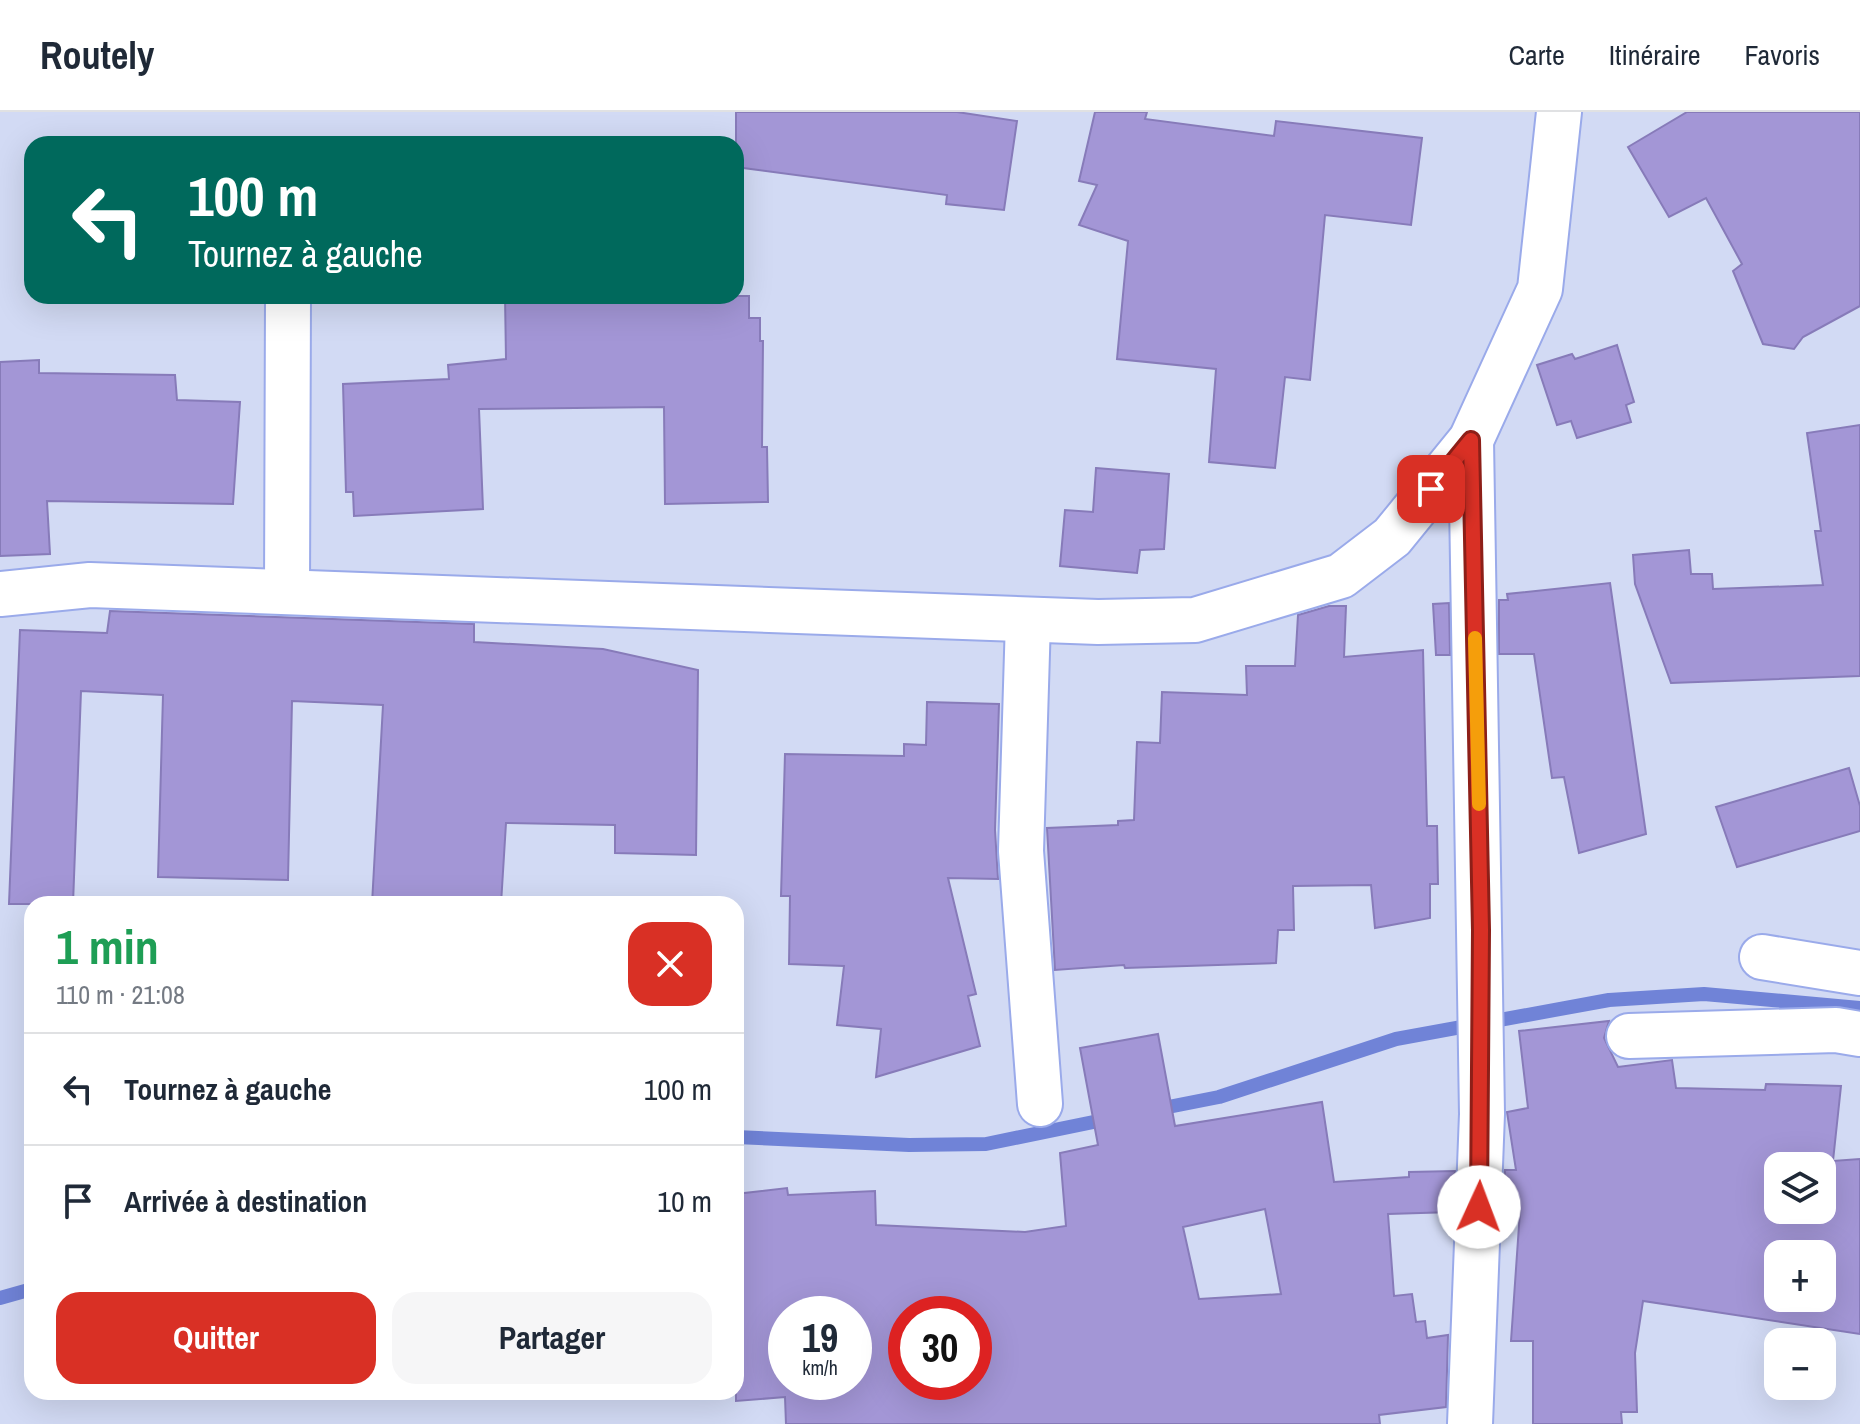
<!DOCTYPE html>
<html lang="fr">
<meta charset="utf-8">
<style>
:root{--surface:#fff;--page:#f6f6f7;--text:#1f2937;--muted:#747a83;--line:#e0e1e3;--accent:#d93025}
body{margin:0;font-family:"Archivo Narrow",sans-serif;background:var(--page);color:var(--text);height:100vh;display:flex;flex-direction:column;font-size:30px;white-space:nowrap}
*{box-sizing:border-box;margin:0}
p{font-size:26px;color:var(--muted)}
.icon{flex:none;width:44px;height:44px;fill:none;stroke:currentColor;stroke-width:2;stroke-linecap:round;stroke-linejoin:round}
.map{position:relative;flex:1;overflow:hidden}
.drawer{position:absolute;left:24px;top:784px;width:720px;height:504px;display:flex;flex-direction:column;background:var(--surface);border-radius:24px;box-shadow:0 8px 32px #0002}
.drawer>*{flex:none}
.banner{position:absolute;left:24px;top:24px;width:720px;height:168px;border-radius:24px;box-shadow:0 8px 32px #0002;background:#00695c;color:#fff;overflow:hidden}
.fabs{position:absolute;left:1764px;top:1040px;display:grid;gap:16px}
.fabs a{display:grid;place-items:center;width:72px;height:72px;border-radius:16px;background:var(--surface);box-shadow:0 8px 32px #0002;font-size:40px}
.speed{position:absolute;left:768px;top:1184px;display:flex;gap:16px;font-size:40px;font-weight:700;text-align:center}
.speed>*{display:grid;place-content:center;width:104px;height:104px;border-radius:50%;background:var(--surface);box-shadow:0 8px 32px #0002;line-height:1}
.speed small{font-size:20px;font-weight:400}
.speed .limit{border:12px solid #d22;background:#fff;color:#111}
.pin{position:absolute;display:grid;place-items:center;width:68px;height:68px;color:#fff;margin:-34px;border-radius:16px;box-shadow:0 4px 12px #0006}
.me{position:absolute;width:88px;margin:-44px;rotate:2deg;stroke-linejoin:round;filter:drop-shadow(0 0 6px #0008)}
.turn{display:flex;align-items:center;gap:28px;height:168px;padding:0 32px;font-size:36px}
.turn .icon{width:104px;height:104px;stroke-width:2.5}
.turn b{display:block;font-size:56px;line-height:68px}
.round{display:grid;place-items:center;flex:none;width:84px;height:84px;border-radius:24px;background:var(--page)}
.summary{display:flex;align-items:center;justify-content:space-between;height:136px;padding:0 32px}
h1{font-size:48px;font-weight:700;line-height:60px;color:#1e9e55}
.button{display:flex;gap:16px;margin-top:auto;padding:16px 32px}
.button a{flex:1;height:92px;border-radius:24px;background:var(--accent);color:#fff;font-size:32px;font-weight:700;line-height:92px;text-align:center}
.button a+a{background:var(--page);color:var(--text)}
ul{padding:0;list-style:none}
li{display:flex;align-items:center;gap:24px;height:112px;padding:0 32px;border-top:2px solid var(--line)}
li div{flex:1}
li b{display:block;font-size:30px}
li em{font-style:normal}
header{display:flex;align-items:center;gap:48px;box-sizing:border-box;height:112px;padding:0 40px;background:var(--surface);border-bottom:2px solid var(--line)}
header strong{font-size:38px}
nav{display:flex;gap:44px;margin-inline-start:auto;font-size:28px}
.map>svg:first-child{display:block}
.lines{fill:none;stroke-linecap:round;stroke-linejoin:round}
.stream{stroke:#7083d7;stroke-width:14}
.building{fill:#a396d6;stroke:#877bb9;stroke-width:2;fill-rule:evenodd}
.minor-casing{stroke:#9aaaea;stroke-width:48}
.minor{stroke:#fff;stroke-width:44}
.route-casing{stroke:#8d1f18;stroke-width:20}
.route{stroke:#d93025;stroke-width:14}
.slow{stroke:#f59e0b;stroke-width:14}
</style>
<header>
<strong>Routely</strong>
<nav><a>Carte</a><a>Itinéraire</a><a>Favoris</a></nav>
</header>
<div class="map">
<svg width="1860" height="1312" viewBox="0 0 1860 1312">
<rect width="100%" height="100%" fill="#d2daf4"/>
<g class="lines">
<!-- stream -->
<g class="stream">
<polyline points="1153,998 1219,985 1396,927 1609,888 1704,882 1860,896"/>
<polyline points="736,1025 909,1033 986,1032 1113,1006"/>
<polyline points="0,1186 32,1177"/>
</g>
</g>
<!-- building -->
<g class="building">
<polygon points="736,0 957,0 1017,9 1004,98 946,92 947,83 736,55"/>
<polygon points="1095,0 1147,0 1145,7 1274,24 1276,9 1422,26 1411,113 1325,103 1310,268 1285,265 1275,356 1209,350 1216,257 1117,247 1128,129 1079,113 1097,73 1079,69"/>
<polygon points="1687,0 1860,0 1860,194 1803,225 1794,237 1763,232 1733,159 1742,152 1706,86 1669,105 1628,35"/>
<polygon points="505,184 749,184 749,206 760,206 760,229 763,229 762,335 767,335 768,390 665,392 664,295 479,297 483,397 354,404 353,380 346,380 343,272 449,267 448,253 506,247"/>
<polygon points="1617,233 1634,290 1626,293 1631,310 1577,326 1571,309 1557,313 1537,253 1572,242 1575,247"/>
<polygon points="39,248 39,261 175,263 177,288 240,290 233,392 47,389 50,442 0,444 0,250"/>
<polygon points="1860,313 1860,564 1671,571 1635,472 1633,443 1689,438 1691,462 1712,462 1713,477 1823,473 1815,419 1821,419 1807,321"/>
<polygon points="1096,356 1169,362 1164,437 1140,438 1137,461 1060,454 1065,398 1093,400"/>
<polygon points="1610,471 1646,722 1579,741 1564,665 1552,666 1534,542 1499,542 1499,488 1508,488 1507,482"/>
<polygon points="1449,491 1450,543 1436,543 1433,492"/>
<polygon points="1329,494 1346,494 1344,545 1423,538 1427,714 1437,714 1438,772 1430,772 1430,806 1375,816 1371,773 1293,774 1294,818 1278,818 1276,851 1125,856 1124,853 1055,858 1047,716 1118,713 1118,709 1134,708 1137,630 1160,631 1162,580 1247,583 1246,554 1295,554 1298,503"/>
<polygon points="110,499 474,512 474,530 603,537 698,558 696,743 615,741 615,713 506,711 501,792 372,792 383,593 292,589 288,768 158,765 163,583 81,579 73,792 9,792 20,518 107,521"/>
<polygon points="927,590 999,592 995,718 998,767 948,766 976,882 968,884 980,934 876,965 881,917 837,913 844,854 789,852 790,784 781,784 785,642 904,644 904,632 926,633"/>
<polygon points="1849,656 1860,694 1860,719 1737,755 1716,695"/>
<path d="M 1609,909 L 1604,926 L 1618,955 L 1672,948 L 1676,976 L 1765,978 L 1766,972 L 1841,974 L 1833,1049 L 1860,1047 L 1860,1222 L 1643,1189 L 1635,1241 L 1637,1300 L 1621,1300 L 1622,1312 L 1533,1312 L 1533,1229 L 1511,1229 L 1520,1099 L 1503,1099 L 1505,1058 L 1516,1058 L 1507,1000 L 1528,996 L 1519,919 ZM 1778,1054 L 1822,1054 L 1822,1098 L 1778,1098 ZM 1778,1142 L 1822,1142 L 1822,1186 L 1778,1186 Z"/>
<path d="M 1158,922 L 1175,1014 L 1322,990 L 1334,1070 L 1409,1065 L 1409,1060 L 1455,1059 L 1453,1100 L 1388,1102 L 1394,1184 L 1412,1182 L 1416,1210 L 1425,1209 L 1427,1226 L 1448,1223 L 1446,1295 L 1379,1303 L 1380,1312 L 786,1312 L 785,1285 L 736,1289 L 736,1082 L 787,1076 L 788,1083 L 875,1079 L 876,1113 L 1025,1120 L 1066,1114 L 1060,1041 L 1098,1033 L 1080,936 ZM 1265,1097 L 1281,1182 L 1199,1187 L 1183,1115 ZM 786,1202 L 854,1202 L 854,1270 L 786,1270 ZM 906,1202 L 974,1202 L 974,1270 L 906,1270 Z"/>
</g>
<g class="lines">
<defs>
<g id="minor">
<polyline points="287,479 288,184"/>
<polyline points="0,482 90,473 1098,510 1195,508 1341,464 1392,425 1471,328 1540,177 1559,0"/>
<polyline points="1028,508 1021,739 1040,992"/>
<polyline points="1762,845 1860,861"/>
<polyline points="1629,924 1836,918 1860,922"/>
<polyline points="1470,1312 1482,1002 1471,328"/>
</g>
</defs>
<!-- minor casing -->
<use href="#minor" class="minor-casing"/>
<!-- minor -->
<use href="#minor" class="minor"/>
</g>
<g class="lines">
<defs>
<polyline id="route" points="1431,377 1471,328 1481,818 1479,1095"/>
</defs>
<!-- route casing -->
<use href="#route" class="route-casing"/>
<!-- route -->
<use href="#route" class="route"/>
<!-- slow -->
<polyline class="slow" points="1475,526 1479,692"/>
</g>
</svg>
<div class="fabs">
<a><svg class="icon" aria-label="layers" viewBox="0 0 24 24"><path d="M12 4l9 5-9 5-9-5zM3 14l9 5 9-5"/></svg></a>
<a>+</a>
<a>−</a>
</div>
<div class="speed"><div>19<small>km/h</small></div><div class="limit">30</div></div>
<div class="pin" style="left:1431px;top:377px;background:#d93025"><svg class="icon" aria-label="arrive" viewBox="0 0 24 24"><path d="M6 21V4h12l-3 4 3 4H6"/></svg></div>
<svg class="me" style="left:1479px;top:1095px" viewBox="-20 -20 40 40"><circle r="19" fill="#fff"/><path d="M0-13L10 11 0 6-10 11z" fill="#d93025"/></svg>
<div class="banner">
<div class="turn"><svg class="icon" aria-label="left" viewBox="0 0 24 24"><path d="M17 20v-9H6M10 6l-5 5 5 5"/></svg><div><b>100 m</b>Tournez à gauche</div></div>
</div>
<section class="drawer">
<div class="summary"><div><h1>1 min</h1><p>110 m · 21:08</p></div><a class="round" style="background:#d93025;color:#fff"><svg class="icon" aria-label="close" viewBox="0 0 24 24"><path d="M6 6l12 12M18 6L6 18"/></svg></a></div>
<ul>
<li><svg class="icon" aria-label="left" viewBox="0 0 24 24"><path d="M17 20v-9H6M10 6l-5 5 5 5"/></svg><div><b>Tournez à gauche</b></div><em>100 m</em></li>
<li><svg class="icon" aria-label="arrive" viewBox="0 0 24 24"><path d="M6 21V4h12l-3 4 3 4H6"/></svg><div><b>Arrivée à destination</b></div><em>10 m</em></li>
</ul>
<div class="button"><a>Quitter</a><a>Partager</a></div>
</section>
</div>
